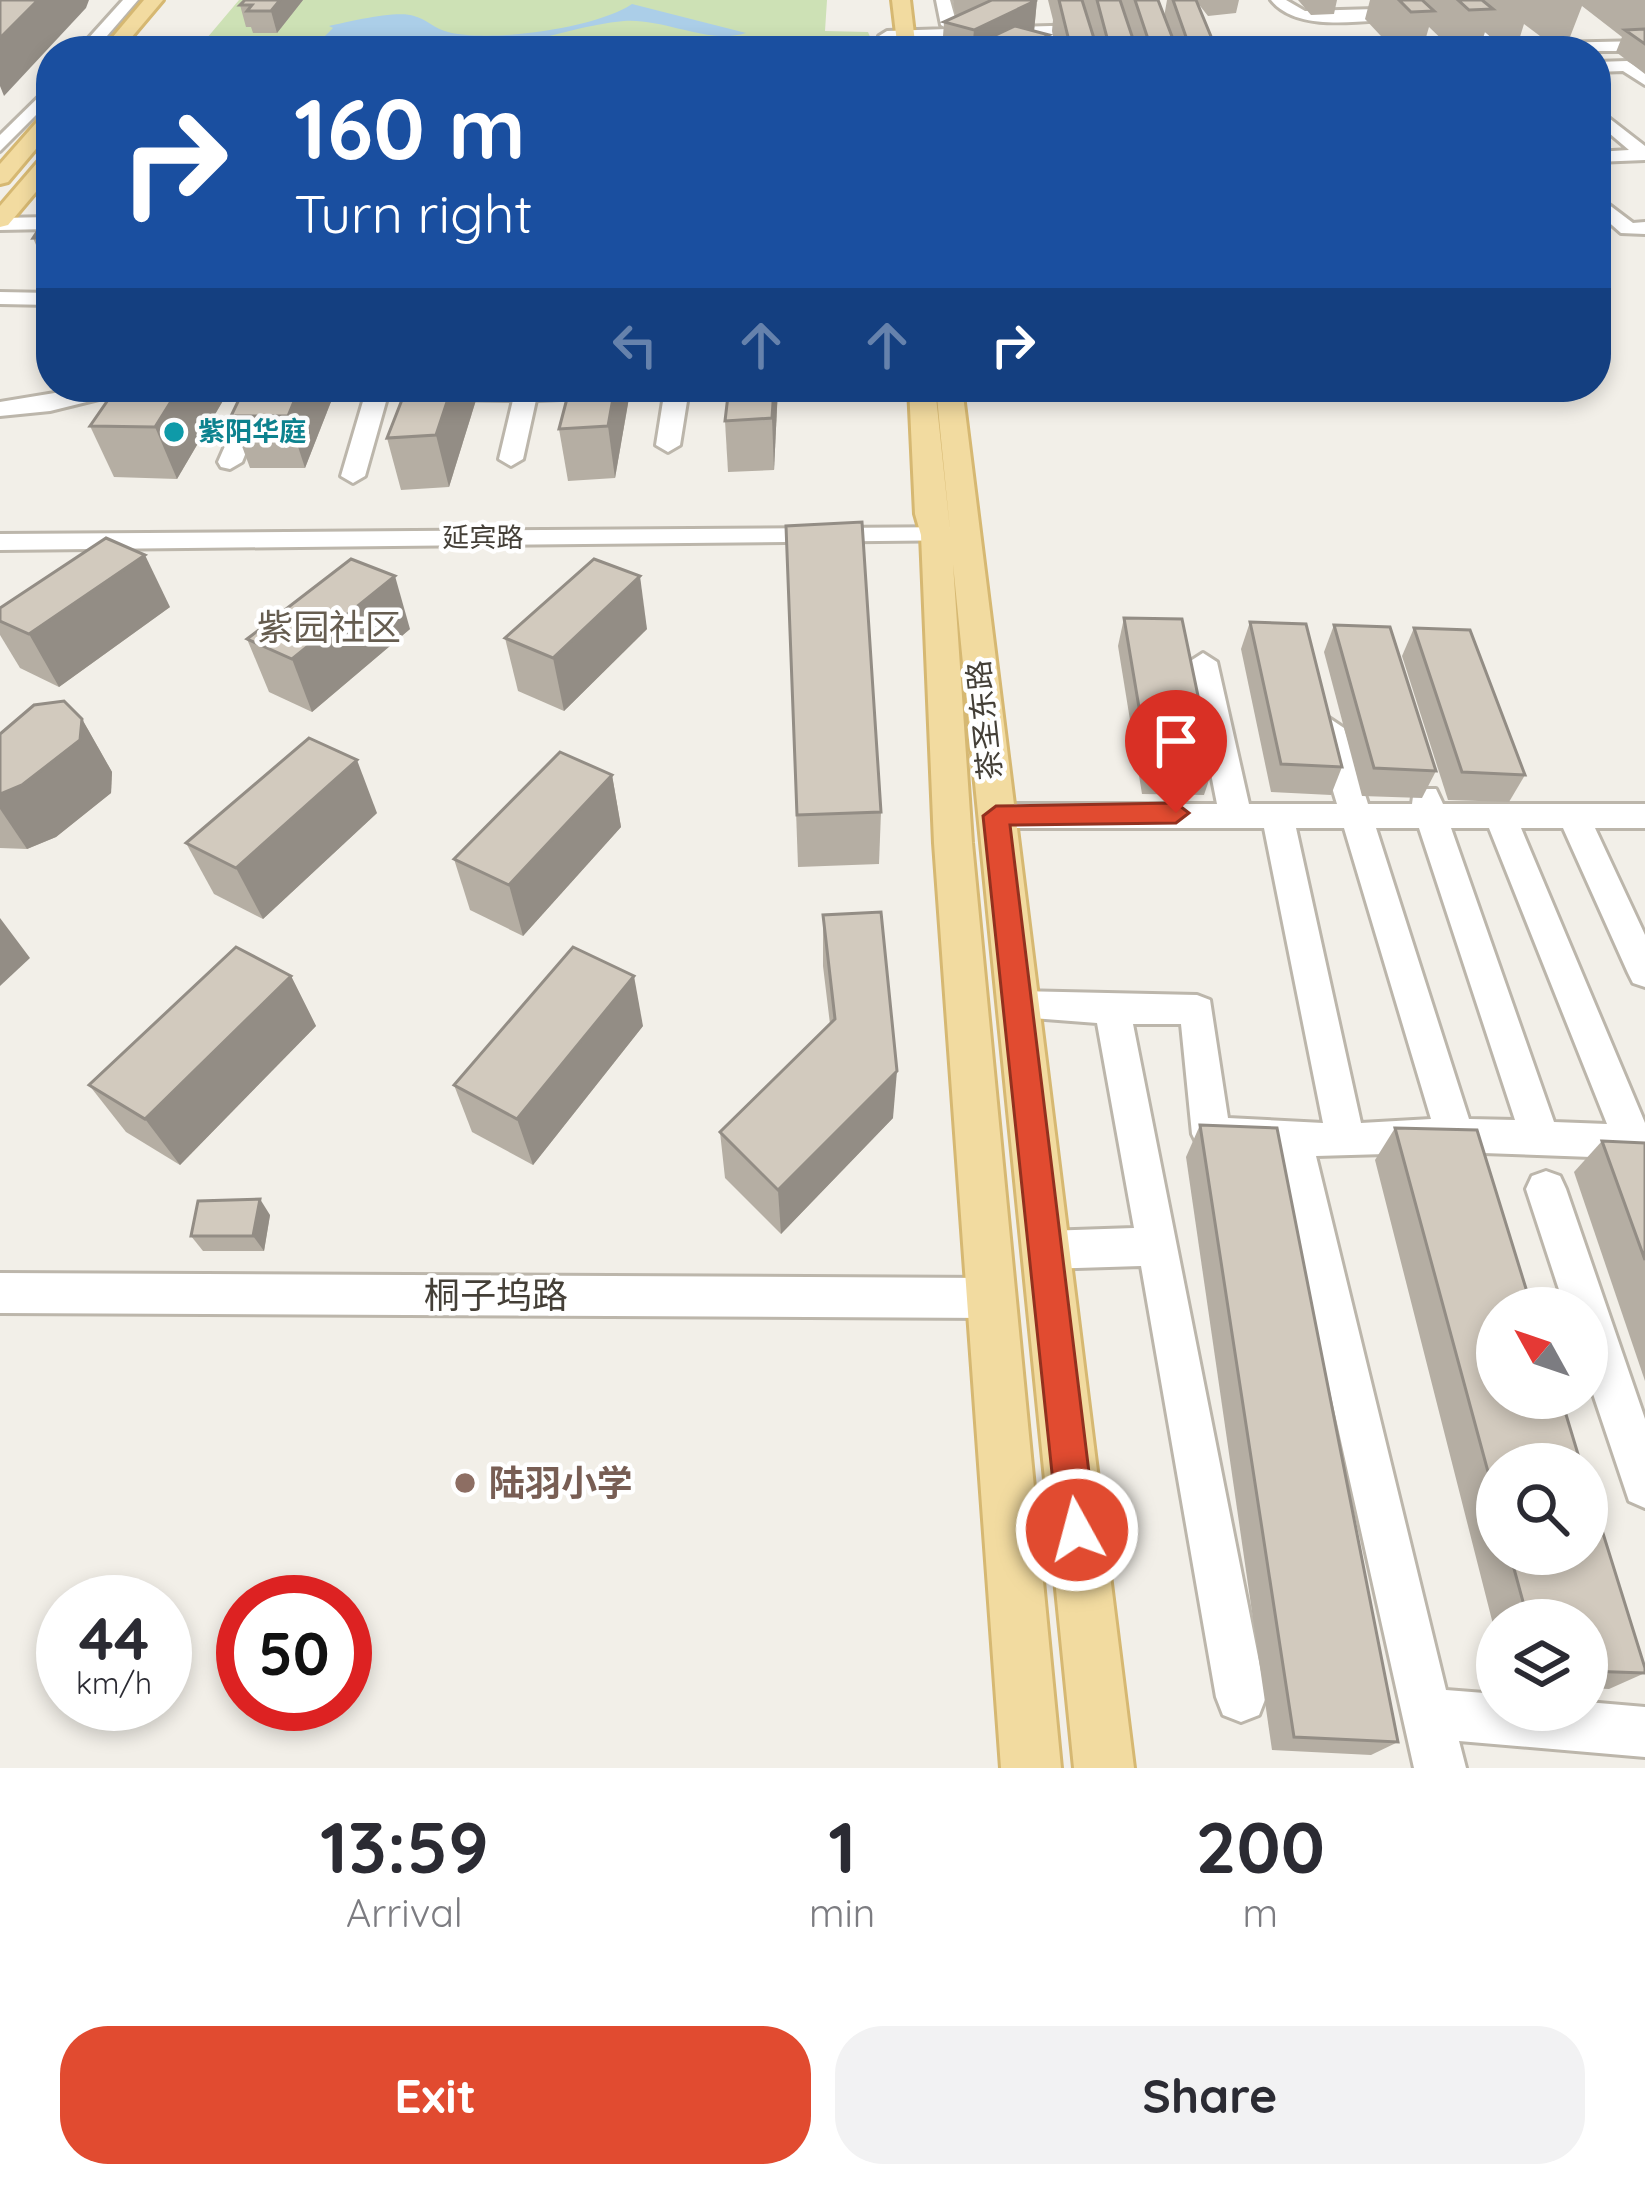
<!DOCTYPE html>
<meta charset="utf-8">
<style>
:root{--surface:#fff;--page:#f2f2f3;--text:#2b2b33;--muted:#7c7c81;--accent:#e14b30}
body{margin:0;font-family:Quicksand,"Noto Sans SC",sans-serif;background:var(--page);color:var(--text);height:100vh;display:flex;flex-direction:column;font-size:45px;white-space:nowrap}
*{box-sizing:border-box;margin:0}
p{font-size:39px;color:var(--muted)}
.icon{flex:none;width:66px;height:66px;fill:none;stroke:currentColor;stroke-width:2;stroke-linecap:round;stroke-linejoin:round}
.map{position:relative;height:1768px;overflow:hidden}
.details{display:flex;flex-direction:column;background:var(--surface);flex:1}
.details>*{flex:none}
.top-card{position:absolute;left:36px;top:36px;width:1575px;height:366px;border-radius:48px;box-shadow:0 6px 18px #0003;background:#1a4fa0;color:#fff;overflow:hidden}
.needle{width:78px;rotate:310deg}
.controls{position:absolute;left:1476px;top:1287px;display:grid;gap:24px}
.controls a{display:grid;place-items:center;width:132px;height:132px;border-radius:50%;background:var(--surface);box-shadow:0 6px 18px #0003;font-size:60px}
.speed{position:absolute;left:36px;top:1575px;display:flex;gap:24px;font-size:60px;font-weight:700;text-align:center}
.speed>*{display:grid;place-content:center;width:156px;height:156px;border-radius:50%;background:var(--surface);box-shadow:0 6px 18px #0003;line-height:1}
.speed small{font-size:30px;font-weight:400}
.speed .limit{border:18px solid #d22;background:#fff;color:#111}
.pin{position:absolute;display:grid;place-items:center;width:102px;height:102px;color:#fff;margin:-123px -51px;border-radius:50% 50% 50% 0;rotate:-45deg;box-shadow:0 0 12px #0007}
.pin .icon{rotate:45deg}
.me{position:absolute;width:132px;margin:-66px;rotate:353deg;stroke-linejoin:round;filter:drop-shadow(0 0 9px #0008)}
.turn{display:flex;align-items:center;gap:42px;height:252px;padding:0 60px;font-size:54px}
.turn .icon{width:156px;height:156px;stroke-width:2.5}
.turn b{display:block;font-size:84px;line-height:102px}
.lanes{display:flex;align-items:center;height:114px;padding:0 60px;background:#0003;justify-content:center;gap:60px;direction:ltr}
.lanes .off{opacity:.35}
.eta{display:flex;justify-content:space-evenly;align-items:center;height:204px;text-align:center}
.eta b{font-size:72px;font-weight:700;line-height:84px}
.action{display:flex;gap:24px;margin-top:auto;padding:24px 60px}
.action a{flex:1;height:138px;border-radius:48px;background:var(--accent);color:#fff;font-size:48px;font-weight:700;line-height:138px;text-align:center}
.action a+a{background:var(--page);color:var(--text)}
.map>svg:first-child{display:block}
.green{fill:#cde1b5}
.water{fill:#abcee8}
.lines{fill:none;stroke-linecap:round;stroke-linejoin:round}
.minor-casing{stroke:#bcb6ab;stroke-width:6}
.major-casing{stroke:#d6b872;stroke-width:6}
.minor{fill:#fff;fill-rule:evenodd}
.major{fill:#f2dba0;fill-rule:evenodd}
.wall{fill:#b5aea3}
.shaded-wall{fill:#938d85}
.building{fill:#d2cabe;stroke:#938d85;stroke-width:3}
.route{fill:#e14b30;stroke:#92311f;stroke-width:3}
.culture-dot{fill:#0f9aa8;stroke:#fff;stroke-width:4.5}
.education-dot{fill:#8d6e63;stroke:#fff;stroke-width:4.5}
.labels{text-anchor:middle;stroke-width:9;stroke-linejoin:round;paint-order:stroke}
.far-culture-label{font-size:27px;font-weight:bold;fill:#0d838f;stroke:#fff;text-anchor:start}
.far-street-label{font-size:27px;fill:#443f37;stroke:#fff}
.street-label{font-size:30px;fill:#443f37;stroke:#fff}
.quarter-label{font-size:36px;fill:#665d50;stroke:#fff}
.near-street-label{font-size:36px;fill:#443f37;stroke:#fff}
.near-education-label{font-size:36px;font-weight:bold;fill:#785e54;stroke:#fff;text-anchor:start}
</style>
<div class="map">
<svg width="1645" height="1768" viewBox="0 0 1645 1768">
<rect width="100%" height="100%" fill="#f2efe8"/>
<!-- green -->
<polygon class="green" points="239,0 827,0 825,31 868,32 876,51 196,51"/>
<!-- water -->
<path class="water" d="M 632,4 L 746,33 C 709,45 664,18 624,21 C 589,24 548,37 513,45 C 490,63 448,40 421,38 C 382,36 353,68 318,43 L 333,28 L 329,26 C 348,22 397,10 414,16 C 426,19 435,29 448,32 C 491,43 597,28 632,4 Z"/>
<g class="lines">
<defs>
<g id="minor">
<polygon points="123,0 138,0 94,51 77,51"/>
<polygon points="936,0 950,0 957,25 950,29 1153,23 1161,28 1167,51 1151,51 1146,33 887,41 879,36 887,31 948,29 941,25"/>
<path d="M 1271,0 L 1286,0 L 1305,11 L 1411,8 L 1419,13 L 1411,18 C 1369,19 1299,35 1271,0 Z"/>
<polygon points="1429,0 1445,0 1500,44 1645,41 1645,51 1489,51"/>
<polygon points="1596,62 1627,61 1645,72 1645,85 1623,71 1596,72"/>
<polygon points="51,85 51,100 0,151 0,135"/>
<polygon points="1596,108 1645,146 1645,160 1596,162 1596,152 1629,150 1596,122"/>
<polygon points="1596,195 1633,223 1645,222 1645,234 1621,233 1596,211"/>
<polygon points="51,217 51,229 0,230 0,218"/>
<polygon points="0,292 51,293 51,305 0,304"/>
<polygon points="91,387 130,387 127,392 50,411 0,416 0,402"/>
<polygon points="251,387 273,387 242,462 230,469 221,467 218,462"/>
<polygon points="279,387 719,387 708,394 688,395 680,445 668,452 656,445 664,395 536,400 523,459 511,466 499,459 513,400 387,398 365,476 353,483 341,476 364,398 288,397 280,395"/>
<polygon points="964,527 977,535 973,540 0,550 0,534"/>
<path d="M 1203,653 L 1217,662 L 1249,804 L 1337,804 L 1314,728 L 1329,718 L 1344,728 L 1368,804 L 1412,804 L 1414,789 L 1436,789 L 1443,804 L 1645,804 L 1645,828 L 1595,828 L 1645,935 L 1645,987 L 1633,983 L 1628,973 L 1563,828 L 1521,828 L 1645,1123 L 1645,1159 L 1455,1152 L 1316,1156 L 1446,1690 L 1497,1694 L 1497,1710 L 1587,1710 L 1587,1702 L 1645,1707 L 1645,1757 L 1459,1741 L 1466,1768 L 1414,1768 L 1277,1154 L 1198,1146 L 1192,1134 L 1181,1024 L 1133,1024 L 1266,1697 L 1259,1715 L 1241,1722 L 1223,1715 L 1216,1697 L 1141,1266 L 1045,1269 L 1031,1263 L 1025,1250 L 1031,1237 L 1045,1231 L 1134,1228 L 1097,1023 L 1005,1016 L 1000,1006 L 1005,996 L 1018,991 L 1197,995 L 1210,1000 L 1228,1118 L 1323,1123 L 1264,828 L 996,828 L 985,824 L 980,816 L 985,808 L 996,804 L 1217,804 L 1189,662 ZM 1296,828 L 1344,828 L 1431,1119 L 1361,1123 ZM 1376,828 L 1419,828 L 1515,1120 L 1469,1119 ZM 1451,828 L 1489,828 L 1607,1124 L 1554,1122 Z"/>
<polygon points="1546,1171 1560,1176 1566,1189 1645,1419 1645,1508 1629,1501 1587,1376 1587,1308 1565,1308 1526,1189 1532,1176"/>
<polygon points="0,1273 991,1278 1006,1284 1012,1298 1006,1312 991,1318 0,1313"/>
</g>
<g id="major">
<polygon points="144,0 163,0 120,51 101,51"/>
<polygon points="892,0 910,0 916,51 898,51"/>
<polygon points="51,112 51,131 8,182 0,184 0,164 44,114"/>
<polygon points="51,155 51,174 8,225 0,227 0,206 43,156"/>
<polygon points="909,387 935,387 950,530 936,387 962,387 1134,1768 1074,1768 953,564 972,843 1061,1768 1001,1768 934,843 921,535 915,514"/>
</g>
</defs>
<!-- minor casing -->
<use href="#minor" class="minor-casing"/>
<!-- major casing -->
<use href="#major" class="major-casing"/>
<!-- minor -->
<use href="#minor" class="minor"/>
<!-- major -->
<use href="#major" class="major"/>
</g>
<!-- wall -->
<g class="wall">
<polygon points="303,0 277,33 253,33 251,27 246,27 240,5"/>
<polygon points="953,0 1037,0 1034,31 1049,35 1047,51 942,51 944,22 959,15 955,14"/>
<polygon points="1048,0 1158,0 1164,17 1167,0 1239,0 1236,13 1208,16 1197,2 1217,51 1056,51 1052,31 1053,20"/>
<polygon points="1298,0 1337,0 1334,14 1311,15"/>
<polygon points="1370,0 1645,0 1645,74 1616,52 1622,37 1582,6 1570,37 1544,39 1524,24 1519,40 1495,41 1485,32 1479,51 1454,51 1429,27 1422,51 1395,51 1365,19"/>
<polygon points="51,210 51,279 33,238"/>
<polygon points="117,387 231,387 177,479 114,477 90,426"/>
<polygon points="778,387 774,470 728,472 725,421"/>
<polygon points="630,392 615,478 568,481 559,429"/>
<polygon points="334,394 305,468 250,468 231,416"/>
<polygon points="476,400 449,487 401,490 387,438"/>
<polygon points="786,526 881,812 879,864 798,867"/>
<polygon points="170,607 59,687 20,668 0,635 0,608"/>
<polygon points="1124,618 1213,768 1204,795 1142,794 1118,646"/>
<polygon points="1250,622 1342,767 1331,795 1271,792 1241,649"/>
<polygon points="1334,625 1436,771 1422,798 1362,796 1324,652"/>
<polygon points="1414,628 1525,775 1509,802 1448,800 1402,656"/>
<polygon points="410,629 312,712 269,692 247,639"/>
<polygon points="647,629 564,711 518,691 505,638"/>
<polygon points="82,719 112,772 111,793 56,837 27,849 0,848 0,734"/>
<polygon points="612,775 621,827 523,936 470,910 454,859"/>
<polygon points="377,813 263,919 214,894 186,843"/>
<polygon points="823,915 893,1118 781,1234 725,1178 720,1132 830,1024 823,966"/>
<polygon points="291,976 316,1026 180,1165 126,1132 89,1085"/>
<polygon points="643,1026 533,1165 472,1132 454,1085"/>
<polygon points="1200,1125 1398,1742 1371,1755 1272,1750 1186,1157"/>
<polygon points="1395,1128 1497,1464 1497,1554 1587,1554 1645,1673 1609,1689 1587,1688 1587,1620 1497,1620 1497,1640 1375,1160"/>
<polygon points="1602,1141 1645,1143 1645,1381 1574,1172"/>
<polygon points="270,1215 264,1251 203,1251 191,1236"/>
</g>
<!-- shaded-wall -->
<g class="shaded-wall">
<polygon points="38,0 89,0 86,8 4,96 0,86 0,38"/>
<polygon points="280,0 303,0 277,33 271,11"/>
<polygon points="1037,0 1033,42 972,51 974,30"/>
<polygon points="1049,35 1047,51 1017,51"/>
<polygon points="180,387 231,387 177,479 155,427"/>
<polygon points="300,387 332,387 334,394 305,468 288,416"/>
<polygon points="452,387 473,387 476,400 449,487 436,435"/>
<polygon points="615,387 629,387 630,392 615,478 608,426"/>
<polygon points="774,387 778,387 774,470 772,418"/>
<polygon points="145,555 170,607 59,687 29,634"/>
<polygon points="395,576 410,629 312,712 292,659"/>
<polygon points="640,576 647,629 564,711 553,658"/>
<polygon points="82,719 112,772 111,793 56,837 27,849 0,809 0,794"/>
<polygon points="357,760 377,813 263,919 236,868"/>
<polygon points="612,775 621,827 523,936 509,885"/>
<polygon points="0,918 30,958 0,986"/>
<polygon points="291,976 316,1026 180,1165 145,1119"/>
<polygon points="634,976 643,1026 533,1165 517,1119"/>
<polygon points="897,1071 893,1118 781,1234 778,1190"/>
<polygon points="260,1199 270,1215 264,1251 253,1236"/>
</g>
<!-- building -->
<g class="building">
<polygon points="0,0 38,0 0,38"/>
<polygon points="245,0 280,0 271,11 247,11 252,5 240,5"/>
<polygon points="992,0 1037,0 974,30 944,22"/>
<polygon points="1059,0 1082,0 1097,48 1071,49"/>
<polygon points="1097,0 1120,0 1136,48 1110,49"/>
<polygon points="1135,0 1158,0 1176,47 1164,50 1176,51 1152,51"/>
<polygon points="1173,0 1196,0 1217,51 1191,51"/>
<polygon points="1399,0 1422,0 1434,11 1411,12"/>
<polygon points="1458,0 1482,0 1493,9 1469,10"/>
<polygon points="1015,26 1049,35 1017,51 962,51"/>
<polygon points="1645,29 1645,44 1625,30"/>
<polygon points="51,210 51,237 33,238"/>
<polygon points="117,387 180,387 155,427 90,426"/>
<polygon points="245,387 300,387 288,416 231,416"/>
<polygon points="407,387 452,387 436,435 387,438"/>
<polygon points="570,387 615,387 608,426 559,429"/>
<polygon points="729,387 774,387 772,418 725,421"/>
<polygon points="862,522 881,812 797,815 786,526"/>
<polygon points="106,538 145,555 29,634 0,621 0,608"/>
<polygon points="351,559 395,576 292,659 247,639"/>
<polygon points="594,559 640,576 553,658 505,638"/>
<polygon points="1124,618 1182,619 1213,768 1149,767"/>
<polygon points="1250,622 1306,624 1342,767 1281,764"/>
<polygon points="1334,625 1390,627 1436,771 1374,768"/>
<polygon points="1414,628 1470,630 1525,775 1462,772"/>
<polygon points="64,701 82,719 80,740 22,785 0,794 0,734 34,705"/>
<polygon points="309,738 357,760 236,868 186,843"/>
<polygon points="560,752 612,775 509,885 454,859"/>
<polygon points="881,912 897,1071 778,1190 720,1132 835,1019 823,915"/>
<polygon points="236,947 291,976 145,1119 89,1085"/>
<polygon points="573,947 634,976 517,1119 454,1085"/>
<polygon points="1200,1125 1277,1128 1398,1742 1294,1737"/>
<polygon points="1395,1128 1477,1130 1532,1308 1497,1308 1497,1398 1561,1398 1581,1464 1497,1464 1497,1505"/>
<polygon points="1602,1141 1645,1143 1645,1260"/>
<polygon points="260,1199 253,1236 191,1236 198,1201"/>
<polygon points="1587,1482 1645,1668 1645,1673 1587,1671 1587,1620 1528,1620 1510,1554 1587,1554"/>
</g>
<!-- route -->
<polygon class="route" points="1176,803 1189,813 1176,823 1010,825 1096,1530 1091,1543 1077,1549 1063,1543 1058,1530 983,816 996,806"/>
<!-- markers -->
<circle class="culture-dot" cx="174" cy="432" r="12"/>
<circle class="education-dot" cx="465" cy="1483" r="12"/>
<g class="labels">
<!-- far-culture labels -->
<g class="far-culture-label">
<text x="198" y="441">紫阳华庭</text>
</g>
<!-- far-street labels -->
<g class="far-street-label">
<text x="483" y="547">延宾路</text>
</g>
<!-- street labels -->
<g class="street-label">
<text transform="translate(985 720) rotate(-96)" y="10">茶圣东路</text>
</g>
<!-- quarter labels -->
<g class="quarter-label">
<text x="329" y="640">紫园社区</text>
</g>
<!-- near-street labels -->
<g class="near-street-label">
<text x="496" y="1308">桐子坞路</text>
</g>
<!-- near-education labels -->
<g class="near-education-label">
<text x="489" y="1496">陆羽小学</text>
</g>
</g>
</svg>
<div class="controls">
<a><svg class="needle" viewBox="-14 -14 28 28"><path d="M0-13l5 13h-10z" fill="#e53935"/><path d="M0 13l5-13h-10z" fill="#7c7c81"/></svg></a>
<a><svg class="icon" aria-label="search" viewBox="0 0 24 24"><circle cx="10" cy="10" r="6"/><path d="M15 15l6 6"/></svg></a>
<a><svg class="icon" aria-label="layers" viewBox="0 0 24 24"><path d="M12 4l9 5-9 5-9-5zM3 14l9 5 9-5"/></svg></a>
</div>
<div class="speed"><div>44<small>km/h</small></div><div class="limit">50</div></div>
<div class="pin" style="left:1176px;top:813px;background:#d93025"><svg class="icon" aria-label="arrive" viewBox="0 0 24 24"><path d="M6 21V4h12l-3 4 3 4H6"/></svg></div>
<svg class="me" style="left:1077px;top:1530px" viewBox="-20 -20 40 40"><circle r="17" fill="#e14b30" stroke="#fff" stroke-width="3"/><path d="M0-11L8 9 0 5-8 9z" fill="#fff"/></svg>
<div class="top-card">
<div class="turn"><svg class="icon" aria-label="right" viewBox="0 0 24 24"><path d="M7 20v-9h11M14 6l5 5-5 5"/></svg><div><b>160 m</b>Turn right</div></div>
<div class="lanes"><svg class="icon off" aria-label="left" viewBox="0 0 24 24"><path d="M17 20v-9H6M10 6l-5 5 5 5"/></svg><svg class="icon off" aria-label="ahead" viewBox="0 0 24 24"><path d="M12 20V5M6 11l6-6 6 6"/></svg><svg class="icon off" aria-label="ahead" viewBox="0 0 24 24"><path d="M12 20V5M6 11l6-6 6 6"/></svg><svg class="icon" aria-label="right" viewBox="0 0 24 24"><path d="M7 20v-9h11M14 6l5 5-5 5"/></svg></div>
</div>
</div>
<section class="details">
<div class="eta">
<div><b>13:59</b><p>Arrival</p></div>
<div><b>1</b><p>min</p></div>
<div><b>200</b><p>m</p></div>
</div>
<div class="action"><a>Exit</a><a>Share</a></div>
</section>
